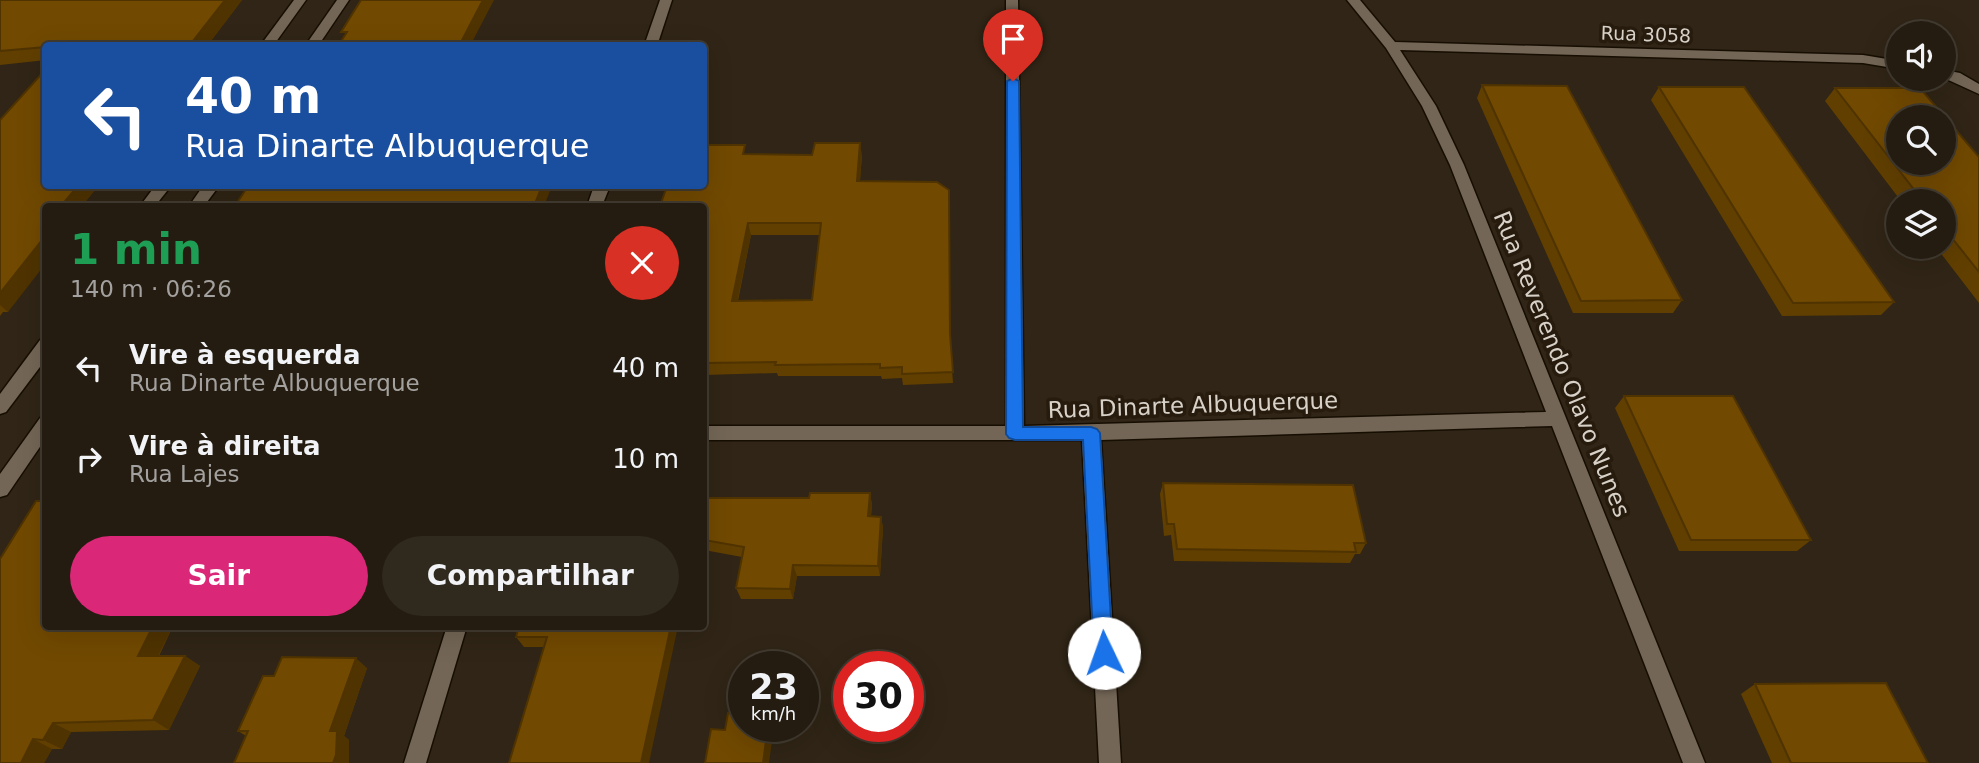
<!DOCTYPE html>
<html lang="pt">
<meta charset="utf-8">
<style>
:root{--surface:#241c10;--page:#30291e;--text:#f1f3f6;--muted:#a3a19f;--line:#413a30;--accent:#db2777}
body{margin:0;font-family:"DejaVu Sans",sans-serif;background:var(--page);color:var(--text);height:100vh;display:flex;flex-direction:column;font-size:26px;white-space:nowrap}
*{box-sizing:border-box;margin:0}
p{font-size:23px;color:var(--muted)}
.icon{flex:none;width:38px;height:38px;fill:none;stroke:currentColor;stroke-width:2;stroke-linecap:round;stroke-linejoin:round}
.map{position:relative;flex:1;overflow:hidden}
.details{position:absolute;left:42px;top:203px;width:665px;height:427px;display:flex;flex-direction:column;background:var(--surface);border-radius:7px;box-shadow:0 7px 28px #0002,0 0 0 2px var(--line)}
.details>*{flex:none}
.guide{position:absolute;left:42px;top:42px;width:665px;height:147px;border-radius:7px;box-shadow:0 7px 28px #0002,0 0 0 2px var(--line);background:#1a4fa0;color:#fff;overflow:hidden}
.controls{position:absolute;left:1886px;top:21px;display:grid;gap:14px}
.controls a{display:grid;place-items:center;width:70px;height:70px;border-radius:50%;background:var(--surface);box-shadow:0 7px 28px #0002,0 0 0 2px var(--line);font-size:35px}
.speed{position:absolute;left:728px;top:651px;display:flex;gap:14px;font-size:35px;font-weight:700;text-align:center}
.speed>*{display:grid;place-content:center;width:91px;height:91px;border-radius:50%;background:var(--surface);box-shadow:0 7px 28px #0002,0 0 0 2px var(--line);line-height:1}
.speed small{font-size:18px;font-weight:400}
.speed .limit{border:10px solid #d22;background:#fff;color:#111}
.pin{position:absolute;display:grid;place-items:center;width:60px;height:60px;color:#fff;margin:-72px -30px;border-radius:50% 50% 50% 0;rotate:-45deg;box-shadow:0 0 7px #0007}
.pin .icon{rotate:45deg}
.me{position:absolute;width:77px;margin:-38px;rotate:357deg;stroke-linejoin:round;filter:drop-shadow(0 0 5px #0008)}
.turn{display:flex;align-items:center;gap:24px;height:147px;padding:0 28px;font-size:32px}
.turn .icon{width:91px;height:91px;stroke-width:2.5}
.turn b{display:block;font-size:49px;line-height:60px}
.round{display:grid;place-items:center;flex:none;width:74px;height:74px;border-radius:37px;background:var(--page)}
.headline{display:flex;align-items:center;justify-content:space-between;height:119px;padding:0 28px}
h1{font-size:42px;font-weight:700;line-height:52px;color:#1e9e55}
.action{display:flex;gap:14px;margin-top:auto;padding:14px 28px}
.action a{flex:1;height:80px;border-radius:42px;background:var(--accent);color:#fff;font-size:28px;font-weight:700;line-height:80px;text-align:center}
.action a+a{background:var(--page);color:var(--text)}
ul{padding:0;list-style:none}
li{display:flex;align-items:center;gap:21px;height:91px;padding:0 28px}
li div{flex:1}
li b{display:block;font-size:26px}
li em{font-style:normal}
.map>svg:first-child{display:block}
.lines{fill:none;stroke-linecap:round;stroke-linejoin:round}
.minor-casing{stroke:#170e02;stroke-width:3}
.tertiary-casing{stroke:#170e02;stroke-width:3}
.minor{fill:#736656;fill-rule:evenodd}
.tertiary{fill:#736656;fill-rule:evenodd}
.wall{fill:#613f00;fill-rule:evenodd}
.shaded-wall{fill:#4f3300}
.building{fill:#714900;stroke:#4f3300;stroke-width:2;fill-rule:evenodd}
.route{fill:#1a73e8;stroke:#114b97;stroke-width:2}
.labels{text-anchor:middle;stroke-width:7;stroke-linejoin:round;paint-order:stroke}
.far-street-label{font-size:19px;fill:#d8d1c8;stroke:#261b0d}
.street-label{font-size:23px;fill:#d8d1c8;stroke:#261b0d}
</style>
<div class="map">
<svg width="1979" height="763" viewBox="0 0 1979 763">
<rect width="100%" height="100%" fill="#302516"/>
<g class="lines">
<defs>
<g id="minor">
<polygon points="660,0 672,0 657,46 644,46"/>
<polygon points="1006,0 1018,0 1024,426 1546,412 1450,165 1422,106 1386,48 1347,0 1360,0 1395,42 1863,55 1899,61 1899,69 1863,63 1400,50 1436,106 1464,165 1705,763 1683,763 1552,426 1101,440 1121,763 1099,763 1082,440 704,440 704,426 1006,426"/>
<polygon points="1944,70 1960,73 1979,84 1979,94 1944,78"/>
<polygon points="594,186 610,186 602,206 587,206"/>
<polygon points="447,626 467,626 426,763 404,763"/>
</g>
<g id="tertiary">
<polygon points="294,0 306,0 273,46 260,46"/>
<polygon points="337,0 349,0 318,46 305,46"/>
<polygon points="155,186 171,186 155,206 140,206"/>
<polygon points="203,186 219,186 204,206 189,206"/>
<polygon points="46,339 46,359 6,412 0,414 0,394 40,340"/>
<polygon points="46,416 46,438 7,495 0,497 0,474 40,418"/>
</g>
</defs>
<!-- minor casing -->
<use href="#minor" class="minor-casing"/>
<!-- tertiary casing -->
<use href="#tertiary" class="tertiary-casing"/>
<!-- minor -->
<use href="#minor" class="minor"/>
<!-- tertiary -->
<use href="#tertiary" class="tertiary"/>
</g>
<!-- wall -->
<g class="wall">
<polygon points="0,0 242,0 207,46 46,46 46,60 0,65"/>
<polygon points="1482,85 1682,300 1673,313 1573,313 1477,98"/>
<polygon points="1659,87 1894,302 1881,315 1782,316 1651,100"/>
<polygon points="1835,88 1979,157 1979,303 1936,247 1944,247 1944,201 1901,201 1825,101"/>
<polygon points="0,120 98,186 82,206 46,206 8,312 3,312 0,316"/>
<path d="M 747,154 L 862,155 L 860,181 L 950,340 L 953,383 L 903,385 L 902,378 L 882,379 L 881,376 L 778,376 L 777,373 L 704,375 L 704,206 L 665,190 L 664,186 L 704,186 ZM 751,235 L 820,235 L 812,300 L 738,301 Z"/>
<polygon points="1624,396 1811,540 1797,551 1679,551 1615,408"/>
<polygon points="1163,483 1366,543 1360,554 1355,554 1350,563 1174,561 1171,535 1164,536 1160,494"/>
<polygon points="870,493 872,505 871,516 881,517 883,528 880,576 797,576 793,599 741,599 736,588 742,557 704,550 704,498 809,498"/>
<polygon points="46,626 173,626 159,656 185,656 200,666 169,730 71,732 62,749 52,749 44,763 0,763"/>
<polygon points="678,626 544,647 524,647 516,637"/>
<polygon points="367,668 344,736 349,740 246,736 238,731 274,676"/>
<polygon points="1755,684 1928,763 1772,763 1741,694"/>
</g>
<!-- shaded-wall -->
<g class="shaded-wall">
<polygon points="225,0 242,0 207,46 189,46"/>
<polygon points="483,0 494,0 470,46 459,46"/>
<polygon points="860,143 862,155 859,193 857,181"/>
<polygon points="78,186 98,186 82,206 61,206"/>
<polygon points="542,186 552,186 544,206 534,206"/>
<polygon points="748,223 751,235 735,312 732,301"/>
<polygon points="46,235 46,263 8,312 0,305 0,293"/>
<polygon points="870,493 872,505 870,528 868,516"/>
<polygon points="881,517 883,528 880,576 878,566"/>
<polygon points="793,565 797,576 793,599 790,589"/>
<polygon points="153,626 173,626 153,666 138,656"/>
<polygon points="671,626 678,626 649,763 641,763"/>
<polygon points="185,656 200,666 169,730 153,720"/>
<polygon points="356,658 367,668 344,736 349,740 349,763 333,763 330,731"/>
<polygon points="53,723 71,732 62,749 43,740"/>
<polygon points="768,726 774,726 769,763 763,763"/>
<polygon points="33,739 52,749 44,763 21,763"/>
</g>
<!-- building -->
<g class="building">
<polygon points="0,0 225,0 189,46 46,46 46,47 0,51"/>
<polygon points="361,0 483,0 459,46 338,46 347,32 341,32"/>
<polygon points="46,69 46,186 78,186 61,206 46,206 46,235 0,293 0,120"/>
<polygon points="1482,85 1567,86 1682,300 1581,301"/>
<polygon points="1659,87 1744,87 1894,302 1793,303"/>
<path d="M 1835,88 L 1920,88 L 1979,157 L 1979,272 L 1944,228 L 1944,201 L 1923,201 ZM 1899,117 L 1944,117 L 1944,163 L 1899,163 Z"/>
<path d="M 815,143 L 860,143 L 857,181 L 937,182 L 949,190 L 950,334 L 953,372 L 902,374 L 902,367 L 880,368 L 880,364 L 775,365 L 776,362 L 704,363 L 704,206 L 660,206 L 667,186 L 704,186 L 704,145 L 745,145 L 743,154 L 812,155 ZM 748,223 L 821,223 L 812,300 L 732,301 Z"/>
<polygon points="248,186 542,186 534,206 235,206"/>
<polygon points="1624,396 1733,396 1811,540 1691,540"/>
<polygon points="1163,483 1353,485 1366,543 1354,543 1356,552 1177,549 1174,524 1167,524"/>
<polygon points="810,493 870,493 868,516 881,517 878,566 793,565 790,589 736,588 744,547 704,540 704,498 809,498"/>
<polygon points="36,501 46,501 46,626 153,626 138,656 185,656 153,720 53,723 43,740 33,739 21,763 0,763 0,559"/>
<polygon points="519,626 671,626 641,763 509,763 547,637 516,637"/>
<polygon points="282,657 356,658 330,731 337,731 336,755 333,763 234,763 248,731 238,731 263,676 274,676"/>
<polygon points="1886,683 1928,763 1791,763 1755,684"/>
<polygon points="728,713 744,714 744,726 768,726 763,763 705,763 711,729 725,730"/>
</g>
<!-- route -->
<polygon class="route" points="1013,78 1019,81 1023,427 1091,427 1097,429 1100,433 1113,653 1110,659 1104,662 1097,659 1094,653 1083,440 1015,440 1009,438 1006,434 1007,81"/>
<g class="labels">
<!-- far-street labels -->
<g class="far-street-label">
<text transform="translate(1646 34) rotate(2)" y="7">Rua 3058</text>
</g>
<!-- street labels -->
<g class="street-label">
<text transform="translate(1562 364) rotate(68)" y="8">Rua Reverendo Olavo Nunes</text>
<text transform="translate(1193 405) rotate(-2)" y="8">Rua Dinarte Albuquerque</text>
</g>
</g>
</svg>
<div class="controls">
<a><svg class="icon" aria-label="sound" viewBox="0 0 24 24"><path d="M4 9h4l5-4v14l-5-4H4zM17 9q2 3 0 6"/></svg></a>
<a><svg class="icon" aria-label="search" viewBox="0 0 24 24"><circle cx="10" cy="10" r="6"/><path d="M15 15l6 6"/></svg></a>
<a><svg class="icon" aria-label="layers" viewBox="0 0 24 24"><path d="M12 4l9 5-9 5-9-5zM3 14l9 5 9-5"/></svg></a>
</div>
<div class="speed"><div>23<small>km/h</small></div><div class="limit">30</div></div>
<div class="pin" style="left:1013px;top:81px;background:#d93025"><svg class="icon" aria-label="arrive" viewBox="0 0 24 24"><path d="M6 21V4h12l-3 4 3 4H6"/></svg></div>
<svg class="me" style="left:1104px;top:653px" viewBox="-20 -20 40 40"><circle r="19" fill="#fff"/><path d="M0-13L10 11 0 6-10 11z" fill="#1a73e8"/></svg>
<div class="guide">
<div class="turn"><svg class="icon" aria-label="left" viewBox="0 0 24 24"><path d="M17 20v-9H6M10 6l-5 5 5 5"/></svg><div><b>40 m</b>Rua Dinarte Albuquerque</div></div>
</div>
<section class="details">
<div class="headline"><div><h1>1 min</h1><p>140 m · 06:26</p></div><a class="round" style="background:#d93025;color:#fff"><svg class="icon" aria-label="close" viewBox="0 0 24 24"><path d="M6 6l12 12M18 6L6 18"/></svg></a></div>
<ul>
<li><svg class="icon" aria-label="left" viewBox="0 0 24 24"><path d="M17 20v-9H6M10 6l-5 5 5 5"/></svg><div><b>Vire à esquerda</b><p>Rua Dinarte Albuquerque</p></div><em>40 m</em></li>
<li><svg class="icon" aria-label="right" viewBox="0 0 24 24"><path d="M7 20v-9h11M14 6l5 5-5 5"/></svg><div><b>Vire à direita</b><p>Rua Lajes</p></div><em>10 m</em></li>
</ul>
<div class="action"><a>Sair</a><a>Compartilhar</a></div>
</section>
</div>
